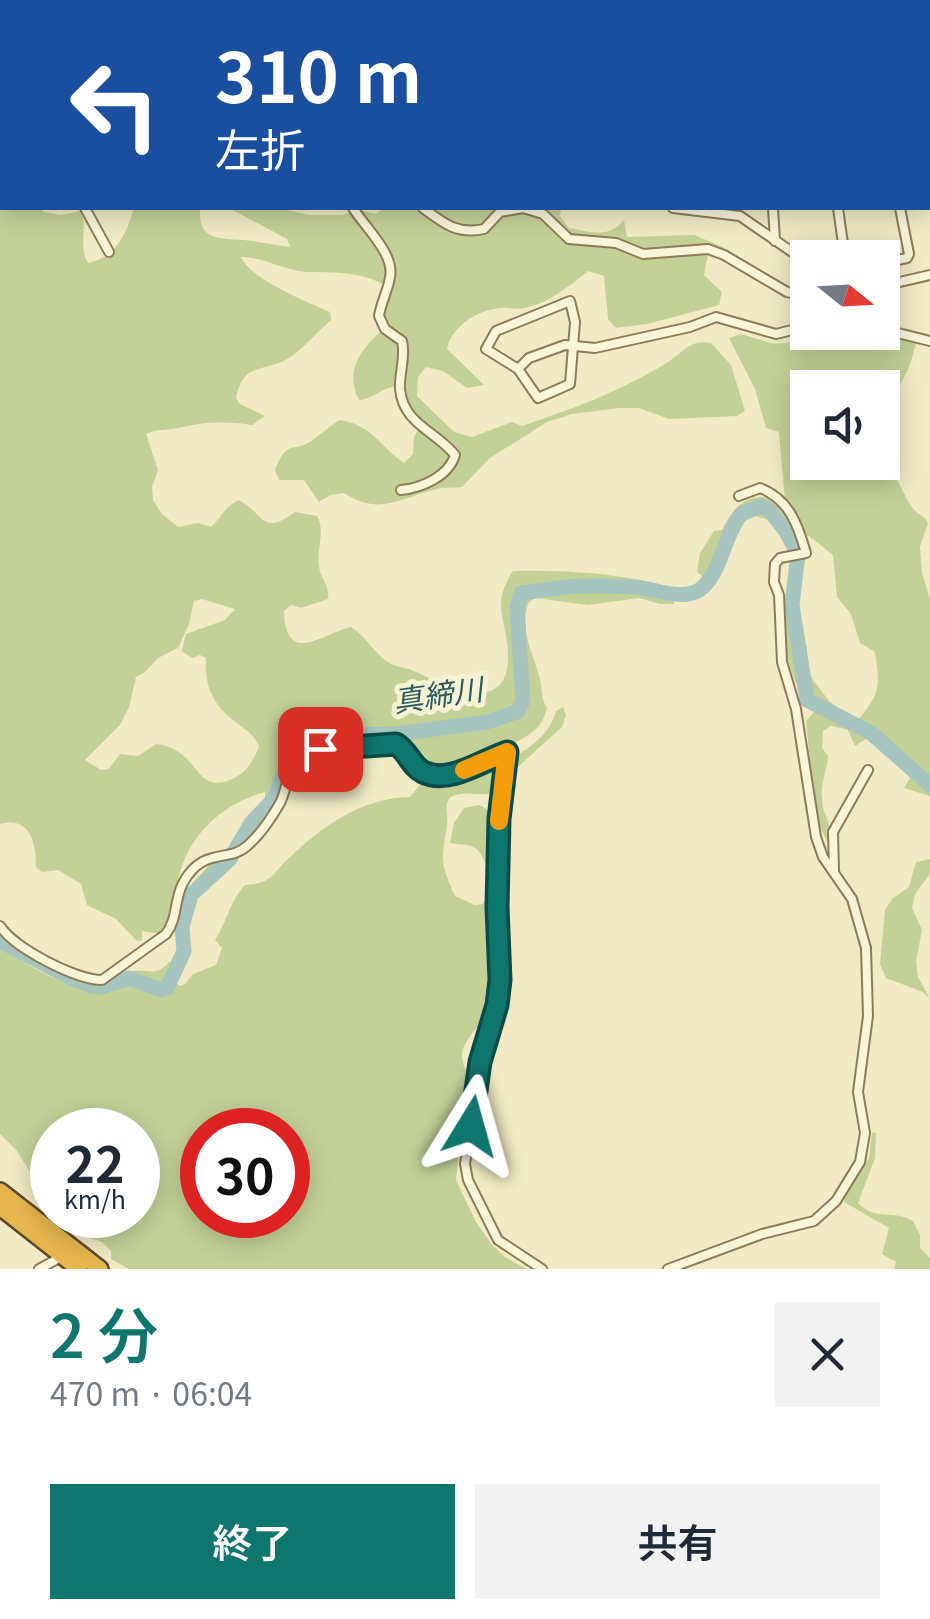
<!DOCTYPE html>
<html lang="ja">
<meta charset="utf-8">
<style>
:root{--surface:#fff;--page:#f2f2f3;--text:#1f2937;--muted:#747a83;--accent:#0f766e}
body{margin:0;font-family:Georgia,"Noto Sans JP",serif;background:var(--page);color:var(--text);height:100vh;display:flex;flex-direction:column;font-size:38px;white-space:nowrap}
*{box-sizing:border-box;margin:0}
p{font-size:32px;color:var(--muted)}
.icon{flex:none;width:55px;height:55px;fill:none;stroke:currentColor;stroke-width:2;stroke-linecap:round;stroke-linejoin:round}
.map{position:relative;height:1269px;overflow:hidden}
.side{display:flex;flex-direction:column;background:var(--surface);flex:1}
.side>*{flex:none}
.guide{position:absolute;left:0px;top:0px;width:930px;height:210px;box-shadow:0 5px 25px #0003;background:#1a4fa0;color:#fff;overflow:hidden}
.needle{width:65px;rotate:108deg}
.tools{position:absolute;left:790px;top:240px;display:grid;gap:20px}
.tools a{display:grid;place-items:center;width:110px;height:110px;border-radius:0px;background:var(--surface);box-shadow:0 5px 25px #0003;font-size:50px}
.speed{position:absolute;left:30px;top:1108px;display:flex;gap:20px;font-size:50px;font-weight:700;text-align:center}
.speed>*{display:grid;place-content:center;width:130px;height:130px;border-radius:50%;background:var(--surface);box-shadow:0 5px 25px #0003;line-height:1}
.speed small{font-size:25px;font-weight:400}
.speed .limit{border:15px solid #d22;background:#fff;color:#111}
.pin{position:absolute;display:grid;place-items:center;width:85px;height:85px;color:#fff;margin:-42px;border-radius:20px;box-shadow:0 5px 15px #0006}
.me{position:absolute;width:110px;margin:-55px;rotate:8deg;stroke-linejoin:round;filter:drop-shadow(0 0 8px #0008)}
.turn{display:flex;align-items:center;gap:35px;height:210px;padding:0 50px;font-size:45px}
.turn .icon{width:130px;height:130px;stroke-width:2.5}
.turn b{display:block;font-size:70px;line-height:85px}
.round{display:grid;place-items:center;flex:none;width:105px;height:105px;border-radius:0px;background:var(--page)}
.headline{display:flex;align-items:center;justify-content:space-between;height:170px;padding:0 50px}
h1{font-size:60px;font-weight:600;line-height:75px;color:var(--accent)}
.cta{display:flex;gap:20px;margin-top:auto;padding:20px 50px}
.cta a{flex:1;height:115px;border-radius:0px;background:var(--accent);color:#fff;font-size:40px;font-weight:600;line-height:115px;text-align:center}
.cta a+a{background:var(--page);color:var(--text)}
.map>svg:first-child{display:block}
.green{fill:#c3d197;fill-rule:evenodd}
.lines{fill:none;stroke-linecap:round;stroke-linejoin:round}
.river{stroke:#a6c5bf;stroke-width:15}
.street-casing{stroke:#8e7c59;stroke-width:12}
.highway-casing{stroke:#5c492d;stroke-width:20}
.street{stroke:#fbf5d8;stroke-width:8}
.highway{stroke:#e7b74f;stroke-width:15}
.route-casing{stroke:#0a4d48;stroke-width:25}
.route{stroke:#0f766e;stroke-width:18}
.slow{stroke:#f59e0b;stroke-width:18}
.labels{text-anchor:middle;stroke-width:10;stroke-linejoin:round;paint-order:stroke}
.water-label{font-size:30px;font-style:italic;fill:#2c5b5e;stroke:#f8f2d5}
</style>
<div class="map">
<svg width="930" height="1269" viewBox="0 0 930 1269">
<rect width="100%" height="100%" fill="#f2eac4"/>
<!-- green -->
<g class="green">
<path d="M 0,163 L 2,208 L 40,208 L 44,212 L 61,215 L 81,211 C 88,228 78,246 88,263 C 117,257 126,234 134,208 L 200,208 C 198,240 217,238 242,240 C 258,241 274,245 290,247 L 287,239 L 229,208 L 277,208 L 310,215 L 342,215 L 359,210 L 376,214 L 384,208 L 561,208 L 560,216 L 569,228 C 592,232 608,239 624,220 L 627,237 L 694,235 L 723,247 L 755,266 L 758,271 L 720,250 L 708,254 L 704,275 L 722,292 L 719,305 L 647,324 L 616,328 L 608,319 L 604,276 L 588,271 C 571,285 547,304 525,308 C 518,310 509,307 501,308 C 477,310 452,326 447,349 L 484,385 L 467,388 L 443,371 L 426,367 L 418,377 L 417,396 L 454,432 L 472,437 L 512,422 L 522,426 C 570,410 621,391 665,364 C 683,354 688,339 711,343 L 731,365 L 745,411 L 737,416 L 669,419 L 639,408 L 619,408 L 572,414 L 547,422 L 490,458 L 462,487 C 454,488 445,487 437,489 C 401,497 380,517 344,493 L 330,495 L 319,502 L 304,480 L 279,480 L 275,470 C 288,437 293,454 311,441 C 321,434 329,427 339,420 C 373,425 379,446 404,463 L 413,454 L 414,437 L 421,424 L 407,407 L 397,386 C 383,387 371,400 359,400 C 343,370 363,345 387,327 C 380,314 385,303 391,290 C 366,270 335,273 305,272 C 283,270 264,257 241,257 C 250,279 307,302 330,312 L 331,320 C 317,332 304,348 289,358 C 264,373 243,361 236,398 L 240,404 L 265,416 L 252,425 C 224,421 205,422 178,428 C 166,431 157,428 146,434 L 158,470 L 152,487 L 153,500 L 161,513 L 178,527 L 198,523 L 211,527 C 222,517 224,507 239,500 C 265,514 261,537 295,512 L 317,516 C 326,532 316,550 319,567 C 321,580 330,586 328,599 L 301,608 L 291,605 L 284,611 C 286,667 321,634 351,627 C 366,636 376,656 391,664 C 398,667 407,668 414,671 C 447,686 510,718 508,654 C 507,618 490,606 513,571 C 565,570 622,573 672,588 L 674,604 L 660,604 L 639,598 L 588,605 L 536,598 L 529,602 C 518,629 533,651 539,676 C 543,688 540,697 547,708 C 545,713 544,719 541,723 C 525,746 451,773 424,768 L 412,752 L 408,739 L 399,737 L 319,740 L 293,751 L 275,778 L 276,804 L 239,850 L 228,849 L 265,801 L 265,792 C 220,804 183,840 177,887 L 184,892 L 210,864 L 224,860 L 228,864 L 218,878 L 198,894 L 177,930 L 160,934 L 142,931 L 142,940 L 137,941 L 116,919 L 87,905 L 81,884 L 58,870 L 42,872 L 36,867 C 36,842 30,816 0,824 ZM 202,599 L 235,609 L 225,620 L 186,634 L 182,651 L 192,658 L 200,655 L 206,658 C 204,686 213,706 237,723 C 248,732 254,734 259,747 C 251,765 246,774 227,781 C 194,792 198,748 156,744 L 138,756 L 120,754 L 109,769 L 101,770 L 85,760 L 120,725 L 129,707 L 136,677 L 144,673 L 158,658 L 178,648 L 189,624 L 194,601 Z"/>
<path d="M 882,332 L 916,340 C 912,367 902,381 890,404 C 875,433 896,482 912,507 C 916,514 924,515 928,523 L 920,547 L 922,573 L 930,599 L 930,796 L 904,788 L 911,776 L 897,755 L 870,736 L 855,746 L 848,730 L 831,726 L 823,731 L 822,748 L 828,756 C 827,770 820,786 822,799 C 823,820 833,817 828,842 C 811,818 810,751 806,721 L 814,712 C 795,690 776,641 787,612 L 795,614 L 801,638 L 807,647 L 807,668 L 813,680 L 829,701 L 857,722 C 879,693 881,690 875,652 L 860,643 L 851,614 L 837,597 L 833,555 L 809,536 L 795,534 L 789,542 L 766,519 L 752,515 L 740,524 L 706,579 L 697,572 L 700,553 L 714,531 L 722,530 C 737,500 752,491 785,501 L 779,432 L 766,428 L 755,389 L 729,338 L 741,334 L 774,344 ZM 808,388 L 882,388 L 882,462 L 808,462 Z"/>
<path d="M 563,707 L 566,715 L 562,727 L 488,794 C 479,795 464,792 455,795 C 441,800 449,815 447,824 C 442,861 439,860 455,896 L 475,905 L 483,904 C 492,889 490,859 475,848 C 468,843 458,845 450,843 L 454,823 L 464,808 L 479,805 L 490,811 C 500,846 491,875 492,910 C 493,940 499,972 492,1002 C 487,1021 462,1039 462,1055 C 461,1062 467,1070 467,1077 C 467,1090 459,1101 456,1114 L 462,1120 L 456,1180 L 476,1222 L 493,1246 L 505,1257 L 527,1269 L 129,1269 L 111,1259 L 111,1251 L 102,1242 L 90,1238 L 84,1218 L 85,1215 L 138,1215 L 138,1130 L 52,1130 L 52,1190 L 30,1172 L 17,1151 L 0,1134 L 0,947 C 24,963 80,998 109,988 C 119,985 123,973 134,971 C 150,969 156,977 169,962 L 174,966 L 171,977 L 179,986 L 185,984 L 193,974 L 216,965 L 222,948 L 215,940 C 227,922 229,902 245,885 C 274,883 271,874 290,857 C 324,825 362,798 410,797 L 423,781 C 464,782 545,757 556,711 ZM 202,1130 L 288,1130 L 288,1215 L 202,1215 Z"/>
<polygon points="930,859 930,874 915,894 912,908 922,930 916,962 918,977 930,999 923,992 886,978 880,964 885,910 893,898 909,887 916,862"/>
<path d="M 876,1132 L 875,1158 L 858,1203 C 877,1222 893,1209 913,1221 L 920,1235 L 920,1248 L 930,1258 L 930,1269 L 894,1269 L 896,1262 L 882,1254 L 889,1228 L 844,1202 L 845,1192 L 869,1158 L 872,1133 Z"/>
</g>
<g class="lines">
<!-- river -->
<path class="river" d="M 0,941 L 75,980 L 92,986 L 101,987 L 129,978 L 161,990 L 167,988 L 184,951 L 182,927 L 191,895 L 230,859 L 251,823 L 274,799 L 287,764 L 299,752 L 319,743 L 357,735 L 397,734 L 487,722 L 517,712 L 523,701 L 517,607 L 521,593 C 542,591 563,586 584,586 C 600,585 615,587 631,587 C 653,587 688,606 706,584 C 723,564 725,534 741,514 L 761,506 L 769,510 L 785,530 L 798,554 L 792,605 L 807,700 L 871,733 L 930,785"/>
<defs>
<g id="street">
<polyline points="105,0 105,2"/>
<polyline points="179,0 180,2"/>
<polyline points="260,0 263,2"/>
<polyline points="428,0 429,2"/>
<polyline points="555,0 556,2"/>
<polyline points="683,0 684,2"/>
<polyline points="811,0 811,2"/>
<polyline points="869,0 870,2"/>
<polyline points="302,2 303,0"/>
<polyline points="928,15 930,15"/>
<polyline points="0,55 2,54"/>
<polyline points="928,116 930,116"/>
<polyline points="928,195 930,195"/>
<polyline points="85,208 109,252"/>
<path d="M 353,208 C 364,226 395,254 390,277 C 388,291 381,302 379,316 L 385,329 L 402,341 C 406,358 399,373 400,389 C 403,424 436,431 455,455 C 449,476 422,488 401,490"/>
<path d="M 423,208 C 443,223 457,235 484,229 L 500,212 L 523,208 L 543,214 L 569,239 L 616,243 L 643,254 L 708,249 L 724,255 L 787,292 L 808,297"/>
<polyline points="673,208 740,216 808,263"/>
<polyline points="773,208 775,241"/>
<polyline points="838,208 845,258"/>
<polyline points="882,263 907,258 909,254 900,208"/>
<polyline points="882,286 930,275"/>
<polygon points="570,301 575,322 570,384 538,398 518,369 486,349 496,331"/>
<polyline points="882,329 930,341"/>
<polyline points="518,369 529,358 565,345 595,348 690,327 716,317 776,334 808,326"/>
<polyline points="507,752 499,819 500,980 497,1005 480,1062 465,1164 468,1180 498,1240 542,1269"/>
<polyline points="834,870 833,832 868,770"/>
<path d="M 0,926 C 14,948 76,980 102,980 L 166,934 C 178,918 174,900 183,883 C 203,846 229,863 247,846 C 259,836 272,817 280,803 C 286,792 286,777 294,767 C 313,740 367,740 396,744 L 405,749 L 422,772 L 447,775 L 507,752"/>
<polyline points="39,1269 61,1257"/>
<path d="M 668,1269 L 762,1234 L 814,1221 L 836,1201 L 860,1162 L 865,1133 L 858,1092 L 868,1016 L 866,948 L 852,899 L 823,857 L 816,837 L 796,709 L 782,662 L 779,595 L 774,582 L 775,564 L 780,558 L 806,553 C 798,525 789,499 760,488 L 739,496"/>
</g>
<g id="highway">
<polyline points="0,1191 100,1269"/>
<polyline points="0,1207 79,1269"/>
</g>
</defs>
<!-- street casing -->
<use href="#street" class="street-casing"/>
<!-- highway casing -->
<use href="#highway" class="highway-casing"/>
<!-- street -->
<use href="#street" class="street"/>
<!-- highway -->
<use href="#highway" class="highway"/>
</g>
<g class="lines">
<defs>
<path id="route" d="M 320,749 L 396,744 C 408,751 411,766 423,772 C 449,785 483,760 507,752 L 499,819 L 497,907 L 500,980 L 497,1005 L 480,1062 L 471,1126"/>
</defs>
<!-- route casing -->
<use href="#route" class="route-casing"/>
<!-- route -->
<use href="#route" class="route"/>
<!-- slow -->
<polyline class="slow" points="464,770 507,752 499,821"/>
</g>
<g class="labels">
<!-- water labels -->
<g class="water-label">
<text transform="translate(438 696) rotate(-8)" y="10">真締川</text>
</g>
</g>
</svg>
<div class="tools">
<a><svg class="needle" viewBox="-14 -14 28 28"><path d="M0-13l5 13h-10z" fill="#e53935"/><path d="M0 13l5-13h-10z" fill="#747a83"/></svg></a>
<a><svg class="icon" aria-label="sound" viewBox="0 0 24 24"><path d="M4 9h4l5-4v14l-5-4H4zM17 9q2 3 0 6"/></svg></a>
</div>
<div class="speed"><div>22<small>km/h</small></div><div class="limit">30</div></div>
<div class="pin" style="left:320px;top:749px;background:#d93025"><svg class="icon" aria-label="arrive" viewBox="0 0 24 24"><path d="M6 21V4h12l-3 4 3 4H6"/></svg></div>
<svg class="me" style="left:471px;top:1126px" viewBox="-20 -20 40 40"><path d="M0-17L14 15 0 8-14 15z" fill="#0f766e" stroke="#fff" stroke-width="4"/></svg>
<div class="guide">
<div class="turn"><svg class="icon" aria-label="left" viewBox="0 0 24 24"><path d="M17 20v-9H6M10 6l-5 5 5 5"/></svg><div><b>310 m</b>左折</div></div>
</div>
</div>
<section class="side">
<div class="headline"><div><h1>2 分</h1><p>470 m · 06:04</p></div><a class="round"><svg class="icon" aria-label="close" viewBox="0 0 24 24"><path d="M6 6l12 12M18 6L6 18"/></svg></a></div>
<div class="cta"><a>終了</a><a>共有</a></div>
</section>
